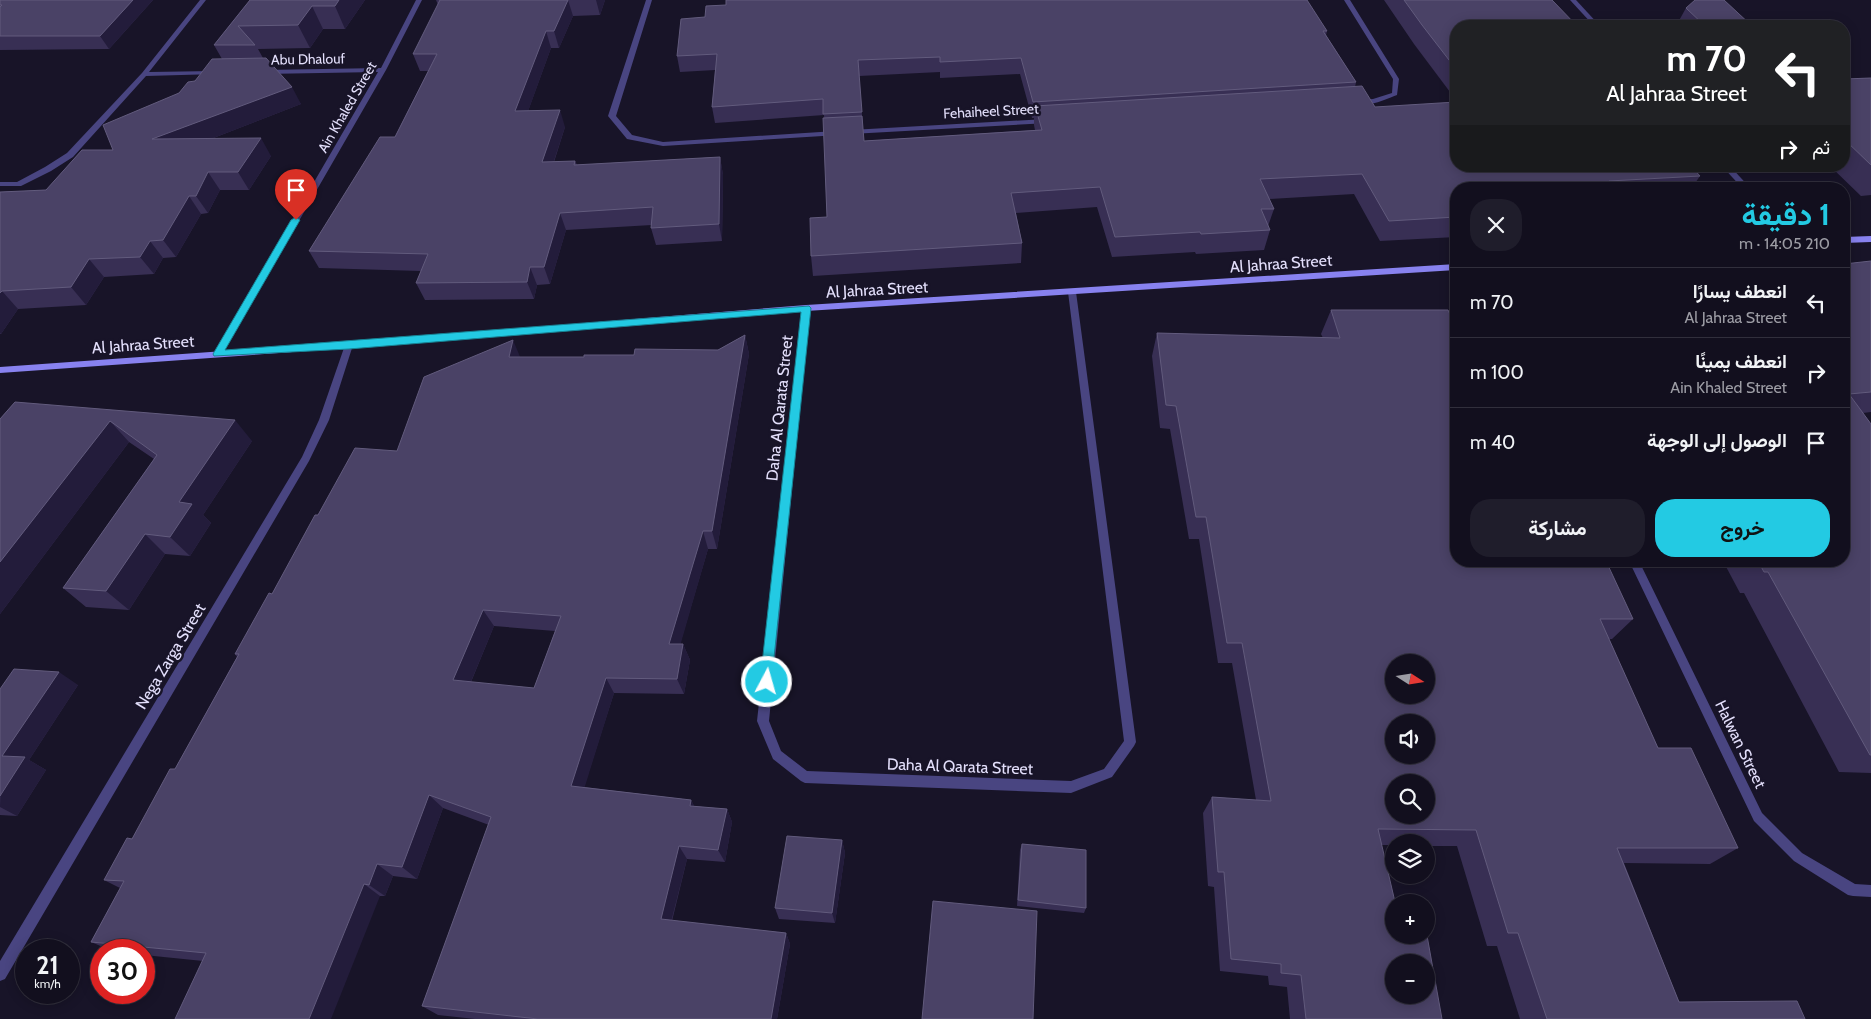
<!DOCTYPE html>
<html lang="ar">
<meta charset="utf-8">
<style>
:root{--surface:#120f1e;--page:#1f1d2b;--text:#f1f3f6;--muted:#9c9ca4;--line:#312f3c;--accent:#23cae3}
body{margin:0;font-family:Cabin,Vazirmatn,sans-serif;background:var(--page);color:var(--text);direction:rtl;height:100vh;display:flex;flex-direction:column;font-size:19px;white-space:nowrap}
*{box-sizing:border-box;margin:0}
p{font-size:16px;color:var(--muted)}
.icon{flex:none;width:28px;height:28px;fill:none;stroke:currentColor;stroke-width:2;stroke-linecap:round;stroke-linejoin:round}
.map{position:relative;flex:1;overflow:hidden;direction:ltr}
.details{position:absolute;left:1450px;top:182px;width:400px;height:385px;display:flex;flex-direction:column;background:var(--surface);border-radius:20px;box-shadow:0 2px 12px #0003,0 0 0 1px var(--line);direction:rtl}
.details>*{flex:none}
.banner{position:absolute;left:1450px;top:20px;width:400px;height:152px;border-radius:20px;box-shadow:0 2px 12px #0003,0 0 0 1px var(--line);direction:rtl;background:#202124;color:#fff;overflow:hidden}
.needle{width:32px;rotate:102deg}
.buttons{position:absolute;left:1385px;top:654px;display:grid;gap:10px}
.buttons a{display:grid;place-items:center;width:50px;height:50px;border-radius:50%;background:var(--surface);box-shadow:0 2px 12px #0003,0 0 0 1px var(--line);font-size:25px}
.speed{position:absolute;left:15px;top:939px;display:flex;gap:10px;font-size:25px;font-weight:700;text-align:center}
.speed>*{display:grid;place-content:center;width:65px;height:65px;border-radius:50%;background:var(--surface);box-shadow:0 2px 12px #0003,0 0 0 1px var(--line);line-height:1}
.speed small{font-size:12px;font-weight:400}
.speed .limit{border:8px solid #d22;background:#fff;color:#111}
.pin{position:absolute;display:grid;place-items:center;width:42px;height:42px;color:#fff;margin:-51px -21px;border-radius:50% 50% 50% 0;rotate:-45deg;box-shadow:0 0 5px #0007}
.pin .icon{rotate:45deg}
.me{position:absolute;width:55px;margin:-28px;rotate:6deg;stroke-linejoin:round;filter:drop-shadow(0 0 4px #0008)}
.turn{display:flex;align-items:center;gap:18px;height:105px;padding:0 20px;font-size:22px}
.turn .icon{width:65px;height:65px;stroke-width:2.5}
.turn b{display:block;font-size:35px;line-height:42px}
.then{display:flex;align-items:center;height:48px;padding:0 20px;background:#0003;gap:10px;font-size:19px}
.round{display:grid;place-items:center;flex:none;width:52px;height:52px;border-radius:20px;background:var(--page)}
.summary{display:flex;align-items:center;justify-content:space-between;height:85px;padding:0 20px}
h1{font-size:30px;font-weight:700;line-height:38px;color:var(--accent)}
.primary-button{display:flex;gap:10px;margin-top:auto;padding:10px 20px}
.primary-button a{flex:1;height:58px;border-radius:20px;background:var(--accent);color:#111;font-size:20px;font-weight:700;line-height:58px;text-align:center}
.primary-button a+a{background:var(--page);color:var(--text)}
ul{padding:0;list-style:none}
li{display:flex;align-items:center;gap:15px;height:70px;padding:0 20px;border-top:1px solid var(--line)}
li div{flex:1}
li b{display:block;font-size:19px}
li em{font-style:normal}
.map>svg:first-child{display:block}
.lines{fill:none;stroke-linecap:round;stroke-linejoin:round}
.street{fill:#494581;fill-rule:evenodd}
.secondary{fill:#8882ef;fill-rule:evenodd}
.wall{fill:#382f54;fill-rule:evenodd}
.shaded-wall{fill:#231c3b}
.building{fill:#4a4266;stroke:#625b7d;fill-rule:evenodd}
.route{fill:#23cae3;stroke:#178394}
.labels{text-anchor:middle;stroke-width:5;stroke-linejoin:round;paint-order:stroke}
.far-street-label{font-size:14px;fill:#e3dffb;stroke:#181428}
.street-label{font-size:16px;fill:#e3dffb;stroke:#181428}
</style>
<div class="map">
<svg width="1871" height="1019" viewBox="0 0 1871 1019">
<rect width="100%" height="100%" fill="#181428"/>
<g class="lines">
<!-- street -->
<g class="street">
<polygon points="200,0 206,0 149,72 215,71 218,73 217,74 146,76 73,157 51,171 21,186 0,186 0,182 17,182 45,167 67,153 142,73"/>
<polygon points="416,0 422,0 386,70 221,356 215,356 214,354 378,72 264,74 261,72 264,70 381,68"/>
<polygon points="646,0 652,0 616,116 632,135 663,142 836,131 839,131 839,135 663,146 627,139 608,116"/>
<path d="M 1344,0 L 1350,0 L 1399,79 L 1397,95 C 1386,99 1367,109 1356,102 L 1360,100 L 1373,99 L 1392,93 L 1393,79 Z"/>
<polygon points="1570,0 1576,0 1600,26 1594,26"/>
<polygon points="1046,119 1050,121 1049,123 851,134 847,132 851,130"/>
<polygon points="1722,166 1730,166 1751,189 1743,189"/>
<polygon points="1072,289 1076,292 1136,742 1134,746 1112,777 1071,793 805,783 801,781 773,759 757,721 802,308 806,305 810,308 769,721 781,751 807,771 1071,781 1104,769 1124,741 1068,292"/>
<polygon points="349,342 353,345 329,420 309,461 5,979 0,981 0,961 302,457 319,420 345,345"/>
<polygon points="1629,561 1639,561 1762,813 1802,853 1855,884 1871,885 1871,897 1853,896 1848,895 1794,861 1754,821"/>
</g>
<!-- secondary -->
<g class="secondary">
<polygon points="1871,236 1871,242 1844,243 1844,237"/>
<polygon points="1456,264 1456,270 806,311 349,348 0,373 0,367 349,342 806,305"/>
</g>
</g>
<!-- wall -->
<g class="wall">
<polygon points="0,0 153,0 109,49 0,50"/>
<polygon points="250,0 365,0 345,29 323,29 310,48 258,49 263,58 301,104 211,139 271,156 249,190 220,190 208,213 201,214 176,257 163,258 154,274 104,277 86,305 18,309 1,334 0,334 0,192 46,190 113,150 179,93 222,59 214,45"/>
<polygon points="436,0 605,0 600,15 573,16 559,48 551,48 528,111 565,127 554,162 575,161 577,165 720,157 723,175 722,241 656,245 651,228 652,225 566,230 550,284 537,285 534,299 425,300 416,283 421,271 319,268 309,251 395,137 428,71 420,71 413,54 438,5"/>
<polygon points="1384,0 1552,0 1456,26 1456,100 1414,44"/>
<polygon points="1686,8 1752,26 1676,26"/>
<path d="M 705,17 L 1327,31 L 1326,35 L 1356,82 L 1355,87 L 1375,107 L 1700,176 L 1691,189 L 1456,189 L 1456,237 L 1380,241 L 1354,194 L 1269,199 L 1274,209 L 1268,226 L 1270,230 L 1264,250 L 1196,254 L 1195,252 L 1112,257 L 1097,207 L 1016,213 L 1022,243 L 1021,263 L 813,276 L 811,256 L 827,217 L 824,115 L 715,123 L 712,107 L 715,70 L 680,72 L 677,56 ZM 940,72 L 940,78 L 1020,74 L 1032,118 L 1034,118 L 1034,125 L 1035,130 L 864,141 L 859,76 Z"/>
<polygon points="1871,78 1871,195 1861,196 1830,166 1844,166 1844,79"/>
<polygon points="1871,261 1871,412 1863,413 1871,424 1871,773 1839,772 1744,593 1740,593 1723,561 1844,561 1844,264"/>
<polygon points="1331,310 1456,561 1633,619 1612,639 1609,639 1658,748 1738,848 1710,864 1624,863 1679,1002 1805,1019 1520,1019 1497,946 1487,946 1457,846 1426,846 1426,842 1394,842 1394,845 1381,845 1394,935 1442,1019 1290,1019 1287,987 1269,985 1268,976 1220,971 1214,887 1208,886 1203,813 1212,797 1256,800 1232,663 1218,663 1199,539 1189,539 1170,429 1160,428 1152,356 1157,333 1323,338 1321,334"/>
<path d="M 745,335 L 749,354 L 717,549 L 708,549 L 680,644 L 683,644 L 690,660 L 684,694 L 614,693 L 584,787 L 691,800 L 694,806 L 727,809 L 732,822 L 725,862 L 687,859 L 672,921 L 786,933 L 790,944 L 777,1019 L 475,1019 L 438,1015 L 422,1006 L 489,825 L 443,808 L 417,879 L 393,876 L 385,896 L 380,896 L 203,961 L 144,955 L 144,950 L 110,950 L 91,942 L 120,888 L 104,880 L 132,839 L 175,769 L 237,657 L 235,654 L 272,594 L 318,515 L 397,451 L 521,357 L 584,357 L 634,355 L 718,350 ZM 494,626 L 555,631 L 534,688 L 471,682 Z"/>
<polygon points="15,402 252,441 203,515 211,523 190,556 165,554 129,610 86,607 63,588 154,459 129,442 0,614 0,419"/>
<polygon points="78,685 29,760 46,770 17,816 0,815 0,689"/>
<polygon points="842,840 845,853 835,923 779,919 775,908"/>
<polygon points="1022,844 1086,908 1084,913 1017,906 1020,850"/>
</g>
<!-- shaded-wall -->
<g class="shaded-wall">
<polygon points="133,0 153,0 109,49 100,36"/>
<polygon points="339,0 365,0 345,29 335,6"/>
<polygon points="568,0 573,16 559,48 554,31"/>
<polygon points="596,0 605,0 600,15"/>
<polygon points="312,6 323,29 310,48 298,25"/>
<polygon points="546,31 551,48 522,128 515,111"/>
<polygon points="292,87 301,104 164,157 152,139"/>
<polygon points="560,110 565,127 548,179 542,162"/>
<polygon points="261,138 271,156 249,190 238,172"/>
<polygon points="720,157 723,175 722,241 719,224"/>
<polygon points="208,172 220,190 208,213 196,196"/>
<polygon points="189,196 201,214 176,257 163,240"/>
<polygon points="560,213 566,230 550,284 544,267"/>
<polygon points="150,241 163,258 154,274 140,257"/>
<polygon points="89,259 104,277 86,305 71,287"/>
<polygon points="530,267 537,285 534,299 527,282"/>
<polygon points="2,291 18,309 1,334 0,333 0,293"/>
<polygon points="745,335 749,354 717,549 712,531"/>
<polygon points="513,340 521,359 509,357"/>
<polygon points="235,420 252,441 203,515 211,523 190,556 170,537 179,502"/>
<polygon points="110,421 129,442 0,614 0,562"/>
<polygon points="703,531 708,549 676,660 669,644"/>
<polygon points="145,534 165,554 129,610 106,591"/>
<polygon points="483,610 494,626 465,696 453,680"/>
<polygon points="683,644 690,660 684,694 677,679"/>
<polygon points="59,672 78,685 29,760 46,770 17,816 0,807 2,756"/>
<polygon points="606,678 614,693 581,799 571,786"/>
<polygon points="429,795 443,808 417,879 402,867"/>
<polygon points="691,800 698,813 690,806"/>
<polygon points="727,809 732,822 725,862 718,850"/>
<polygon points="842,840 845,853 835,923 832,913"/>
<polygon points="679,846 687,859 669,930 661,919"/>
<polygon points="377,864 393,876 385,896 369,885"/>
<polygon points="364,884 380,896 331,1019 309,1019"/>
<polygon points="786,933 790,944 777,1019 771,1019"/>
</g>
<!-- building -->
<g class="building">
<polygon points="0,0 133,0 100,36 0,36 0,7 2,5 0,5"/>
<polygon points="250,0 339,0 335,6 312,6 298,25 238,26 255,45 214,45"/>
<polygon points="440,0 568,0 554,31 546,31 515,111 560,110 542,162 575,161 574,165 720,157 719,224 651,228 653,207 560,213 544,267 530,267 527,282 416,283 428,254 309,251 380,137 395,137 437,54 413,54"/>
<polygon points="726,0 1307,0 1327,31 1323,31 1356,82 1033,102 1021,58 940,62 940,57 858,60 862,112 823,114 823,99 712,107 717,54 677,56 681,19 705,17 706,6 726,5"/>
<polygon points="1404,0 1552,0 1577,26 1456,26 1456,69 1422,25"/>
<polygon points="1695,0 1724,0 1752,26 1705,26 1686,8"/>
<polygon points="266,58 292,87 152,139 261,138 238,172 208,172 196,196 189,196 163,240 150,241 140,257 89,259 71,287 2,291 0,293 0,192 46,190 82,150 113,150 103,125 179,93 188,82 195,81 212,59"/>
<polygon points="1871,78 1871,165 1844,139 1844,79"/>
<polygon points="1362,86 1375,107 1456,102 1456,166 1691,166 1700,176 1609,181 1615,189 1456,189 1456,217 1389,221 1362,174 1260,179 1274,209 1261,209 1270,230 1201,234 1200,232 1115,237 1100,187 1011,193 1022,243 811,256 810,218 827,217 823,118 862,116 864,141 1042,130 1035,106"/>
<polygon points="1871,261 1871,392 1849,394 1871,424 1871,755 1870,755 1768,572 1764,572 1758,561 1844,561 1844,264"/>
<path d="M 1331,310 L 1448,310 L 1456,328 L 1456,561 L 1606,561 L 1633,619 L 1600,619 L 1658,748 L 1691,748 L 1738,848 L 1617,848 L 1679,1002 L 1797,1001 L 1805,1019 L 1547,1019 L 1518,933 L 1508,933 L 1476,830 L 1378,829 L 1395,902 L 1394,902 L 1394,935 L 1426,935 L 1426,930 L 1442,1019 L 1306,1019 L 1301,975 L 1281,973 L 1281,964 L 1231,959 L 1224,872 L 1218,872 L 1212,797 L 1271,801 L 1242,643 L 1227,643 L 1206,517 L 1196,517 L 1176,406 L 1166,405 L 1157,333 L 1340,338 ZM 1394,662 L 1426,662 L 1426,695 L 1394,695 ZM 1394,722 L 1426,722 L 1426,755 L 1394,755 ZM 1394,782 L 1426,782 L 1426,815 L 1394,815 ZM 1394,962 L 1426,962 L 1426,995 L 1394,995 Z"/>
<path d="M 745,335 L 712,531 L 703,531 L 669,644 L 683,644 L 677,679 L 606,678 L 571,786 L 691,800 L 690,806 L 727,809 L 718,850 L 679,846 L 661,919 L 786,933 L 771,1019 L 538,1019 L 422,1006 L 491,817 L 429,795 L 402,867 L 377,864 L 369,885 L 364,884 L 309,1019 L 175,1019 L 206,953 L 91,942 L 124,881 L 104,880 L 127,838 L 132,839 L 170,769 L 175,769 L 239,654 L 235,654 L 269,593 L 272,594 L 315,515 L 318,515 L 355,448 L 397,451 L 424,377 L 513,340 L 509,357 L 584,357 L 584,355 L 634,355 L 635,349 L 718,350 ZM 483,610 L 561,616 L 534,688 L 453,680 Z"/>
<polygon points="15,402 235,420 179,502 192,504 170,537 145,534 106,591 63,588 157,455 110,421 0,562 0,419"/>
<polygon points="14,669 59,672 2,756 25,757 0,796 0,689"/>
<polygon points="787,836 842,840 832,913 775,908"/>
<polygon points="1022,844 1086,850 1086,908 1018,900"/>
<polygon points="933,901 1037,911 1033,1019 922,1019"/>
</g>
<!-- route -->
<polygon class="route" points="296,217 300,220 225,350 809,306 811,308 771,686 767,688 762,686 760,682 801,312 349,349 214,356 213,354 291,220"/>
<g class="labels">
<!-- far-street labels -->
<g class="far-street-label">
<text transform="translate(308 59) rotate(-1)" y="5">Abu Dhalouf</text>
<text transform="translate(347 107) rotate(-60)" y="5">Ain Khaled Street</text>
<text transform="translate(991 111) rotate(-3)" y="5">Fehaiheel Street</text>
</g>
<!-- street labels -->
<g class="street-label">
<text transform="translate(1281 263) rotate(-4)" y="6">Al Jahraa Street</text>
<text transform="translate(877 289) rotate(-3)" y="6">Al Jahraa Street</text>
<text transform="translate(143 344) rotate(-4)" y="6">Al Jahraa Street</text>
<text transform="translate(779 408) rotate(-84)" y="6">Daha Al Qarata Street</text>
<text transform="translate(170 656) rotate(-59)" y="6">Nega Zarga Street</text>
<text transform="translate(1741 744) rotate(64)" y="6">Halwan Street</text>
<text transform="translate(960 766) rotate(2)" y="6">Daha Al Qarata Street</text>
</g>
</g>
</svg>
<div class="buttons">
<a><svg class="needle" viewBox="-14 -14 28 28"><path d="M0-13l5 13h-10z" fill="#e53935"/><path d="M0 13l5-13h-10z" fill="#9c9ca4"/></svg></a>
<a><svg class="icon" aria-label="sound" viewBox="0 0 24 24"><path d="M4 9h4l5-4v14l-5-4H4zM17 9q2 3 0 6"/></svg></a>
<a><svg class="icon" aria-label="search" viewBox="0 0 24 24"><circle cx="10" cy="10" r="6"/><path d="M15 15l6 6"/></svg></a>
<a><svg class="icon" aria-label="layers" viewBox="0 0 24 24"><path d="M12 4l9 5-9 5-9-5zM3 14l9 5 9-5"/></svg></a>
<a>+</a>
<a>−</a>
</div>
<div class="speed"><div>21<small>km/h</small></div><div class="limit">30</div></div>
<div class="pin" style="left:296px;top:220px;background:#d93025"><svg class="icon" aria-label="arrive" viewBox="0 0 24 24"><path d="M6 21V4h12l-3 4 3 4H6"/></svg></div>
<svg class="me" style="left:767px;top:682px" viewBox="-20 -20 40 40"><circle r="17" fill="#23cae3" stroke="#fff" stroke-width="3"/><path d="M0-11L8 9 0 5-8 9z" fill="#fff"/></svg>
<div class="banner">
<div class="turn"><svg class="icon" aria-label="left" viewBox="0 0 24 24"><path d="M17 20v-9H6M10 6l-5 5 5 5"/></svg><div><b>70 m</b>Al Jahraa Street</div></div>
<div class="then">ثم<svg class="icon" aria-label="right" viewBox="0 0 24 24"><path d="M7 20v-9h11M14 6l5 5-5 5"/></svg></div>
</div>
<section class="details">
<div class="summary"><div><h1>1 دقيقة</h1><p>210 m · 14:05</p></div><a class="round"><svg class="icon" aria-label="close" viewBox="0 0 24 24"><path d="M6 6l12 12M18 6L6 18"/></svg></a></div>
<ul>
<li><svg class="icon" aria-label="left" viewBox="0 0 24 24"><path d="M17 20v-9H6M10 6l-5 5 5 5"/></svg><div><b>انعطف يسارًا</b><p>Al Jahraa Street</p></div><em>70 m</em></li>
<li><svg class="icon" aria-label="right" viewBox="0 0 24 24"><path d="M7 20v-9h11M14 6l5 5-5 5"/></svg><div><b>انعطف يمينًا</b><p>Ain Khaled Street</p></div><em>100 m</em></li>
<li><svg class="icon" aria-label="arrive" viewBox="0 0 24 24"><path d="M6 21V4h12l-3 4 3 4H6"/></svg><div><b>الوصول إلى الوجهة</b></div><em>40 m</em></li>
</ul>
<div class="primary-button"><a>خروج</a><a>مشاركة</a></div>
</section>
</div>
